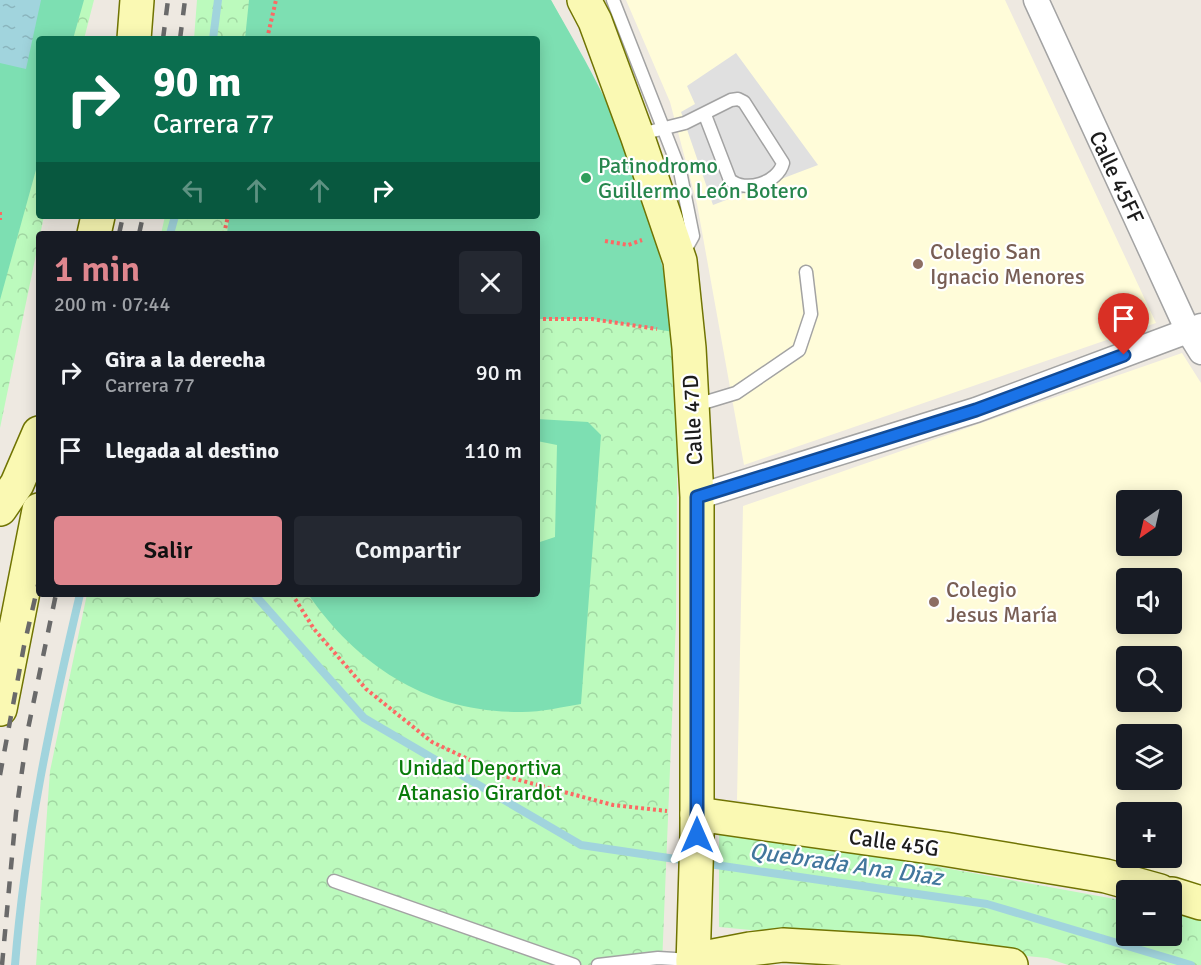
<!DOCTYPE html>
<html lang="es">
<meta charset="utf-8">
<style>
:root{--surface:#171b24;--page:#242831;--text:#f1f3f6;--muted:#9ea1a6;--accent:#df868e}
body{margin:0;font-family:Signika,sans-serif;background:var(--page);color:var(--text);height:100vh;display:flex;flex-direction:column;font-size:22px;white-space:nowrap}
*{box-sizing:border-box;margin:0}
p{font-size:20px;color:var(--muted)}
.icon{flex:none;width:33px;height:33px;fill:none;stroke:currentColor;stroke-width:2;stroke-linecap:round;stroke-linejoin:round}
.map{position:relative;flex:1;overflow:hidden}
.details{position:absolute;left:36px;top:231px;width:504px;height:366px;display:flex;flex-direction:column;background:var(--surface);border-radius:6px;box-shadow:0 3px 15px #0003}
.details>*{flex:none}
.guide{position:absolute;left:36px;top:36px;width:504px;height:183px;border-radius:6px;box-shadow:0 3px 15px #0003;background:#0b6e4f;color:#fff;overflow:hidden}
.needle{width:39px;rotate:214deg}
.fabs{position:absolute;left:1116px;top:490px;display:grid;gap:12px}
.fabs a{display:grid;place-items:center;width:66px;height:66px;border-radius:6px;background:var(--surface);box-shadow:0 3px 15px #0003;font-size:30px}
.pin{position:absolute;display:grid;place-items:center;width:51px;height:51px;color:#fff;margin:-62px -26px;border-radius:50% 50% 50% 0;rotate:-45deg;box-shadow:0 0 6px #0007}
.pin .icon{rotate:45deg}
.me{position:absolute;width:66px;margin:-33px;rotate:0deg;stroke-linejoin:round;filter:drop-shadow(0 0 4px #0008)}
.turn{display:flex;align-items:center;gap:21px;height:126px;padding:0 18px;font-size:27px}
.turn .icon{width:78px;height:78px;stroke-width:2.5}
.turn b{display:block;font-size:42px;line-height:51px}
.lanes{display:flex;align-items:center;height:57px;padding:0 18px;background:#0003;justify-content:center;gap:30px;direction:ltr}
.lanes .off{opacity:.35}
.round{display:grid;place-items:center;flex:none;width:63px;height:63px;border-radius:6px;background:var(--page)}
.summary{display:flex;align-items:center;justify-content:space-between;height:102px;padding:0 18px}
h1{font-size:36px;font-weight:600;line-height:45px;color:var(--accent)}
.button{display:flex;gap:12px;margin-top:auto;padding:12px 18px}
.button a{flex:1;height:69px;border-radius:6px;background:var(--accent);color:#111;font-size:24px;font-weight:600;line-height:69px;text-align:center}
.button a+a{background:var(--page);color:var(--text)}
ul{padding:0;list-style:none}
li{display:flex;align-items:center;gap:18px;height:78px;padding:0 18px}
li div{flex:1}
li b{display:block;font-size:22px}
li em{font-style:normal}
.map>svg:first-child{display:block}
.education{fill:#fffcd9;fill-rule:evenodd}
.park{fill:url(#park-crowns)}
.pitch{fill:#7ddfb2}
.parking{fill:#e0e0e0}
.water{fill:url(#water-ripples)}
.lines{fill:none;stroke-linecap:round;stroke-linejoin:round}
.stream{stroke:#a1d4dd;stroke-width:8}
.lane-casing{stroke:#a3a3a3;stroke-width:15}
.street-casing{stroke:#a3a3a3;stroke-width:27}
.secondary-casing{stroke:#707403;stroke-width:36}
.path{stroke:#fc6964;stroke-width:4;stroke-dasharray:3 3;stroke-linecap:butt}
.lane{stroke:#fff;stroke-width:12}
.street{stroke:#fff;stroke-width:24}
.secondary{stroke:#faf9b3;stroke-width:33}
.rail{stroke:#6a6a6a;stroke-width:4.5;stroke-dasharray:12 12;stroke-linecap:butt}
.route-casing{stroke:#114b97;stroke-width:15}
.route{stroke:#1a73e8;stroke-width:10}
.leisure-dot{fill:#2e9e5b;stroke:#fff;stroke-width:2}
.education-dot{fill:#8d6e63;stroke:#fff;stroke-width:2}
.labels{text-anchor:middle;stroke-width:4.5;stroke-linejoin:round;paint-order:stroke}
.leisure-label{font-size:22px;fill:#27864d;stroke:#fff;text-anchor:start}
.street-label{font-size:22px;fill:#1c1c1c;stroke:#fff}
.education-label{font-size:22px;fill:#785e54;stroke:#fff;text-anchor:start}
.park-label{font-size:22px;fill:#097b0a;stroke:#fff}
.water-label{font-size:24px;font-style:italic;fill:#42779d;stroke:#fff}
</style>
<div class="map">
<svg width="1201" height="965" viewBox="0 0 1201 965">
<defs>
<pattern id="park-crowns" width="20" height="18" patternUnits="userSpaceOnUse" patternTransform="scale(1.5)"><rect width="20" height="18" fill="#bcfabd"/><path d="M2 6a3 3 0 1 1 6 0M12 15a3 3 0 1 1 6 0" fill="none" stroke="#a1d6a2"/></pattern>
<pattern id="water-ripples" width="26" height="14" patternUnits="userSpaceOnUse" patternTransform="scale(1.5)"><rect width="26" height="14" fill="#a1d4dd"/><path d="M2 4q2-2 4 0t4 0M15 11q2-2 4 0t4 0" fill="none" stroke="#8ab5bd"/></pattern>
</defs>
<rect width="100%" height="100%" fill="#eee9e1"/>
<!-- education -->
<g class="education">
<polygon points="626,0 1005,0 1156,323 744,465 697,204 670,102"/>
<path d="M 1182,353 L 1201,383 L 1201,887 L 737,800 L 743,506 ZM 1126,501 L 1172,501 L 1172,546 L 1126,546 ZM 1126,579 L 1172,579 L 1172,624 L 1126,624 ZM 1126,657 L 1172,657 L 1172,702 L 1126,702 ZM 1126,735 L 1172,735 L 1172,780 L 1126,780 ZM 1126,813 L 1172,813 L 1172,858 L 1126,858 Z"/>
</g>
<!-- park -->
<g class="park">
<polygon points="0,0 94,0 84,39 39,39 39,216 44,216 0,428"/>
<polygon points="197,0 551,0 604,97 621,140 678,341 676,622 662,965 36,965 50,771 87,594 537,594 537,234 161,234 165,216 537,216 537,39 194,39"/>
<polygon points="719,827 1126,901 1126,936 1172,936 1172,909 1201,915 1201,965 1068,965 1047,958 719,927"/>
</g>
<!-- pitch -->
<g class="pitch">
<polygon points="0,0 84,0 73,39 39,39 39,159 0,300"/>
<path d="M 249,0 L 551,0 C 569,32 588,64 604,97 C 639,172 659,253 680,333 L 592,319 L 537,319 L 537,234 L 227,234 L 229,216 L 537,216 L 537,39 L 245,39 Z"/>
<path d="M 537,419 L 588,422 L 601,435 L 581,704 C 562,707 542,712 522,712 C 431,713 359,668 308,594 L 537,594 L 537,543 L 555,537 L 557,445 L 537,441 Z"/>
</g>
<!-- parking -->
<polygon class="parking" points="736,53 818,165 713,205 681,112 695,104 687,86"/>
<!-- water -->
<polygon class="water" points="0,0 41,0 26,69 0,63"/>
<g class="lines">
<!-- stream -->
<g class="stream">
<polyline points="213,39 218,0"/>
<polyline points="170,234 175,216"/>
<polyline points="254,594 364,718 581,845 689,861"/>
<polyline points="702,863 987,904 1191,965"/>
<path d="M 15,965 C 25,839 51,717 80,594"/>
</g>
<defs>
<g id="lane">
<polyline points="613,0 680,171 693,236 683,254"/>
<path d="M 637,135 L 685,123 L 731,100 L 738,99 L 744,102 L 783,163 C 778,183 745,193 730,180 L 705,115"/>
<polyline points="693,406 736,393 799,350 811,314 806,272"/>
<polyline points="334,881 574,965"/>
<polyline points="598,965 658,958 692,960"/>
</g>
<g id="street">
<polyline points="1036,0 1188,331 1201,352"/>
<polyline points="697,497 976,410 1201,326"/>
</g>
<g id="secondary">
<polyline points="584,0 595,21 637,135 680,261 689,348 697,497 697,835 693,965"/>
<polyline points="134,39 137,0"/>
<polyline points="94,234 98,216"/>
<polyline points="0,509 17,484 39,433"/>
<polyline points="0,709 39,510"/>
<polyline points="697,814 944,849 1106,876 1160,891"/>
<polyline points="1172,894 1201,903"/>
<polyline points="693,960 750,949 783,945 918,953 1011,965"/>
</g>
</defs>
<!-- lane casing -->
<use href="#lane" class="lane-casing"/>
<!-- street casing -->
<use href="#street" class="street-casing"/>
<!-- secondary casing -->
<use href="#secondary" class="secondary-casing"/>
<!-- path -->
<g class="path">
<polyline points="267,39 276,0"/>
<polyline points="0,212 0,220"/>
<polyline points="224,234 228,216"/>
<polyline points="605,241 628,245 642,240"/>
<polyline points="537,319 592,319 657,329"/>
<polyline points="292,594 314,629 366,689 432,742 504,776 613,805 667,811"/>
</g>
<!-- lane -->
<use href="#lane" class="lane"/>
<!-- street -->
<use href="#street" class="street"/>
<!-- secondary -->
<use href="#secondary" class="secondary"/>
<!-- rail -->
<g class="rail">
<polyline points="163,39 168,0"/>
<polyline points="180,39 185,0"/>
<polyline points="119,234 123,216"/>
<polyline points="139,234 143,216"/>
<polyline points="0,775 24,646 39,581"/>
<polyline points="2,965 16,813 28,729 56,594"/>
</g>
</g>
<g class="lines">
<defs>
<polyline id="route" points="697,835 697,497 976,410 1124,355"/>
</defs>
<!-- route casing -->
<use href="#route" class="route-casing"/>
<!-- route -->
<use href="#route" class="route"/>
</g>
<!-- markers -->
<circle class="leisure-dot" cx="586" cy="178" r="6"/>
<g class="education-dot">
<circle cx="918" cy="264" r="6"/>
<circle cx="934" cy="602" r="6"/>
</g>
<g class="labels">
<!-- leisure labels -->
<g class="leisure-label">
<text x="598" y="173">Patinodromo<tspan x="598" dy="25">Guillermo León Botero</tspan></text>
</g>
<!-- street labels -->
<g class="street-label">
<text transform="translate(1117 177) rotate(65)" y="8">Calle 45FF</text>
<text transform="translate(692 420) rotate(-93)" y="8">Calle 47D</text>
<text transform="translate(894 842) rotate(8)" y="8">Calle 45G</text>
</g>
<!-- education labels -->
<g class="education-label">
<text x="930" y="259">Colegio San<tspan x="930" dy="25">Ignacio Menores</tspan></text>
<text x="946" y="597">Colegio<tspan x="946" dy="25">Jesus María</tspan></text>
</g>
<!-- park labels -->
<g class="park-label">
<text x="480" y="775">Unidad Deportiva<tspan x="480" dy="25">Atanasio Girardot</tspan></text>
</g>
<!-- water labels -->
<g class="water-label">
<text transform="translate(846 864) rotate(8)" y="8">Quebrada Ana Diaz</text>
</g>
</g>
</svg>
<div class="fabs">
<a><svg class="needle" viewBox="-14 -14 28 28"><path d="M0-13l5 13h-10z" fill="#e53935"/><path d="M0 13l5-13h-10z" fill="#9ea1a6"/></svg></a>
<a><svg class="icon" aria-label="sound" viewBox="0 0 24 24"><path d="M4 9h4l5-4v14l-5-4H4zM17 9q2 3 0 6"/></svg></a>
<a><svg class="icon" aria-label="search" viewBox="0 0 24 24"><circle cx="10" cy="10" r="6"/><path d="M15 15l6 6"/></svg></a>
<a><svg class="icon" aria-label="layers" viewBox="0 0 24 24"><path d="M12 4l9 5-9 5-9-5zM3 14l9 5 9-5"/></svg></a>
<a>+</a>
<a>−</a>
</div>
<div class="pin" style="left:1124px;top:355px;background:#d93025"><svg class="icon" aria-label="arrive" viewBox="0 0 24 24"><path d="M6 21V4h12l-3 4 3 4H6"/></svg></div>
<svg class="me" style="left:697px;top:835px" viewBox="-20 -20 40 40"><path d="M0-17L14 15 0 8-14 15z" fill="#1a73e8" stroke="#fff" stroke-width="4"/></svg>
<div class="guide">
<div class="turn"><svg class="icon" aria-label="right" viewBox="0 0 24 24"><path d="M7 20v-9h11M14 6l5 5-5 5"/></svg><div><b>90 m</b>Carrera 77</div></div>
<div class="lanes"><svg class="icon off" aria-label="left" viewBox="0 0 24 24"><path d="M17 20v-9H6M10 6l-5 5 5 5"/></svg><svg class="icon off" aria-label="ahead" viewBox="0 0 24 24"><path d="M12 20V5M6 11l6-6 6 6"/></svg><svg class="icon off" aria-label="ahead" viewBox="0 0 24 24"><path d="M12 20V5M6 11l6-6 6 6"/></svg><svg class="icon" aria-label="right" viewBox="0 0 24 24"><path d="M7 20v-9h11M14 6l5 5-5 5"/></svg></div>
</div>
<section class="details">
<div class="summary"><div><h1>1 min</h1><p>200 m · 07:44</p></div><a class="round"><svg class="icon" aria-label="close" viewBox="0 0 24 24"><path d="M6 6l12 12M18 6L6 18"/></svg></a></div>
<ul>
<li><svg class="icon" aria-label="right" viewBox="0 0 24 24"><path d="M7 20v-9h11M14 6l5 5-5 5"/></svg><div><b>Gira a la derecha</b><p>Carrera 77</p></div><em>90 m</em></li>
<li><svg class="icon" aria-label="arrive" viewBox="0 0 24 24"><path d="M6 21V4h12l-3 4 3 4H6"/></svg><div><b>Llegada al destino</b></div><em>110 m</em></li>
</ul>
<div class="button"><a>Salir</a><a>Compartir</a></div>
</section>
</div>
